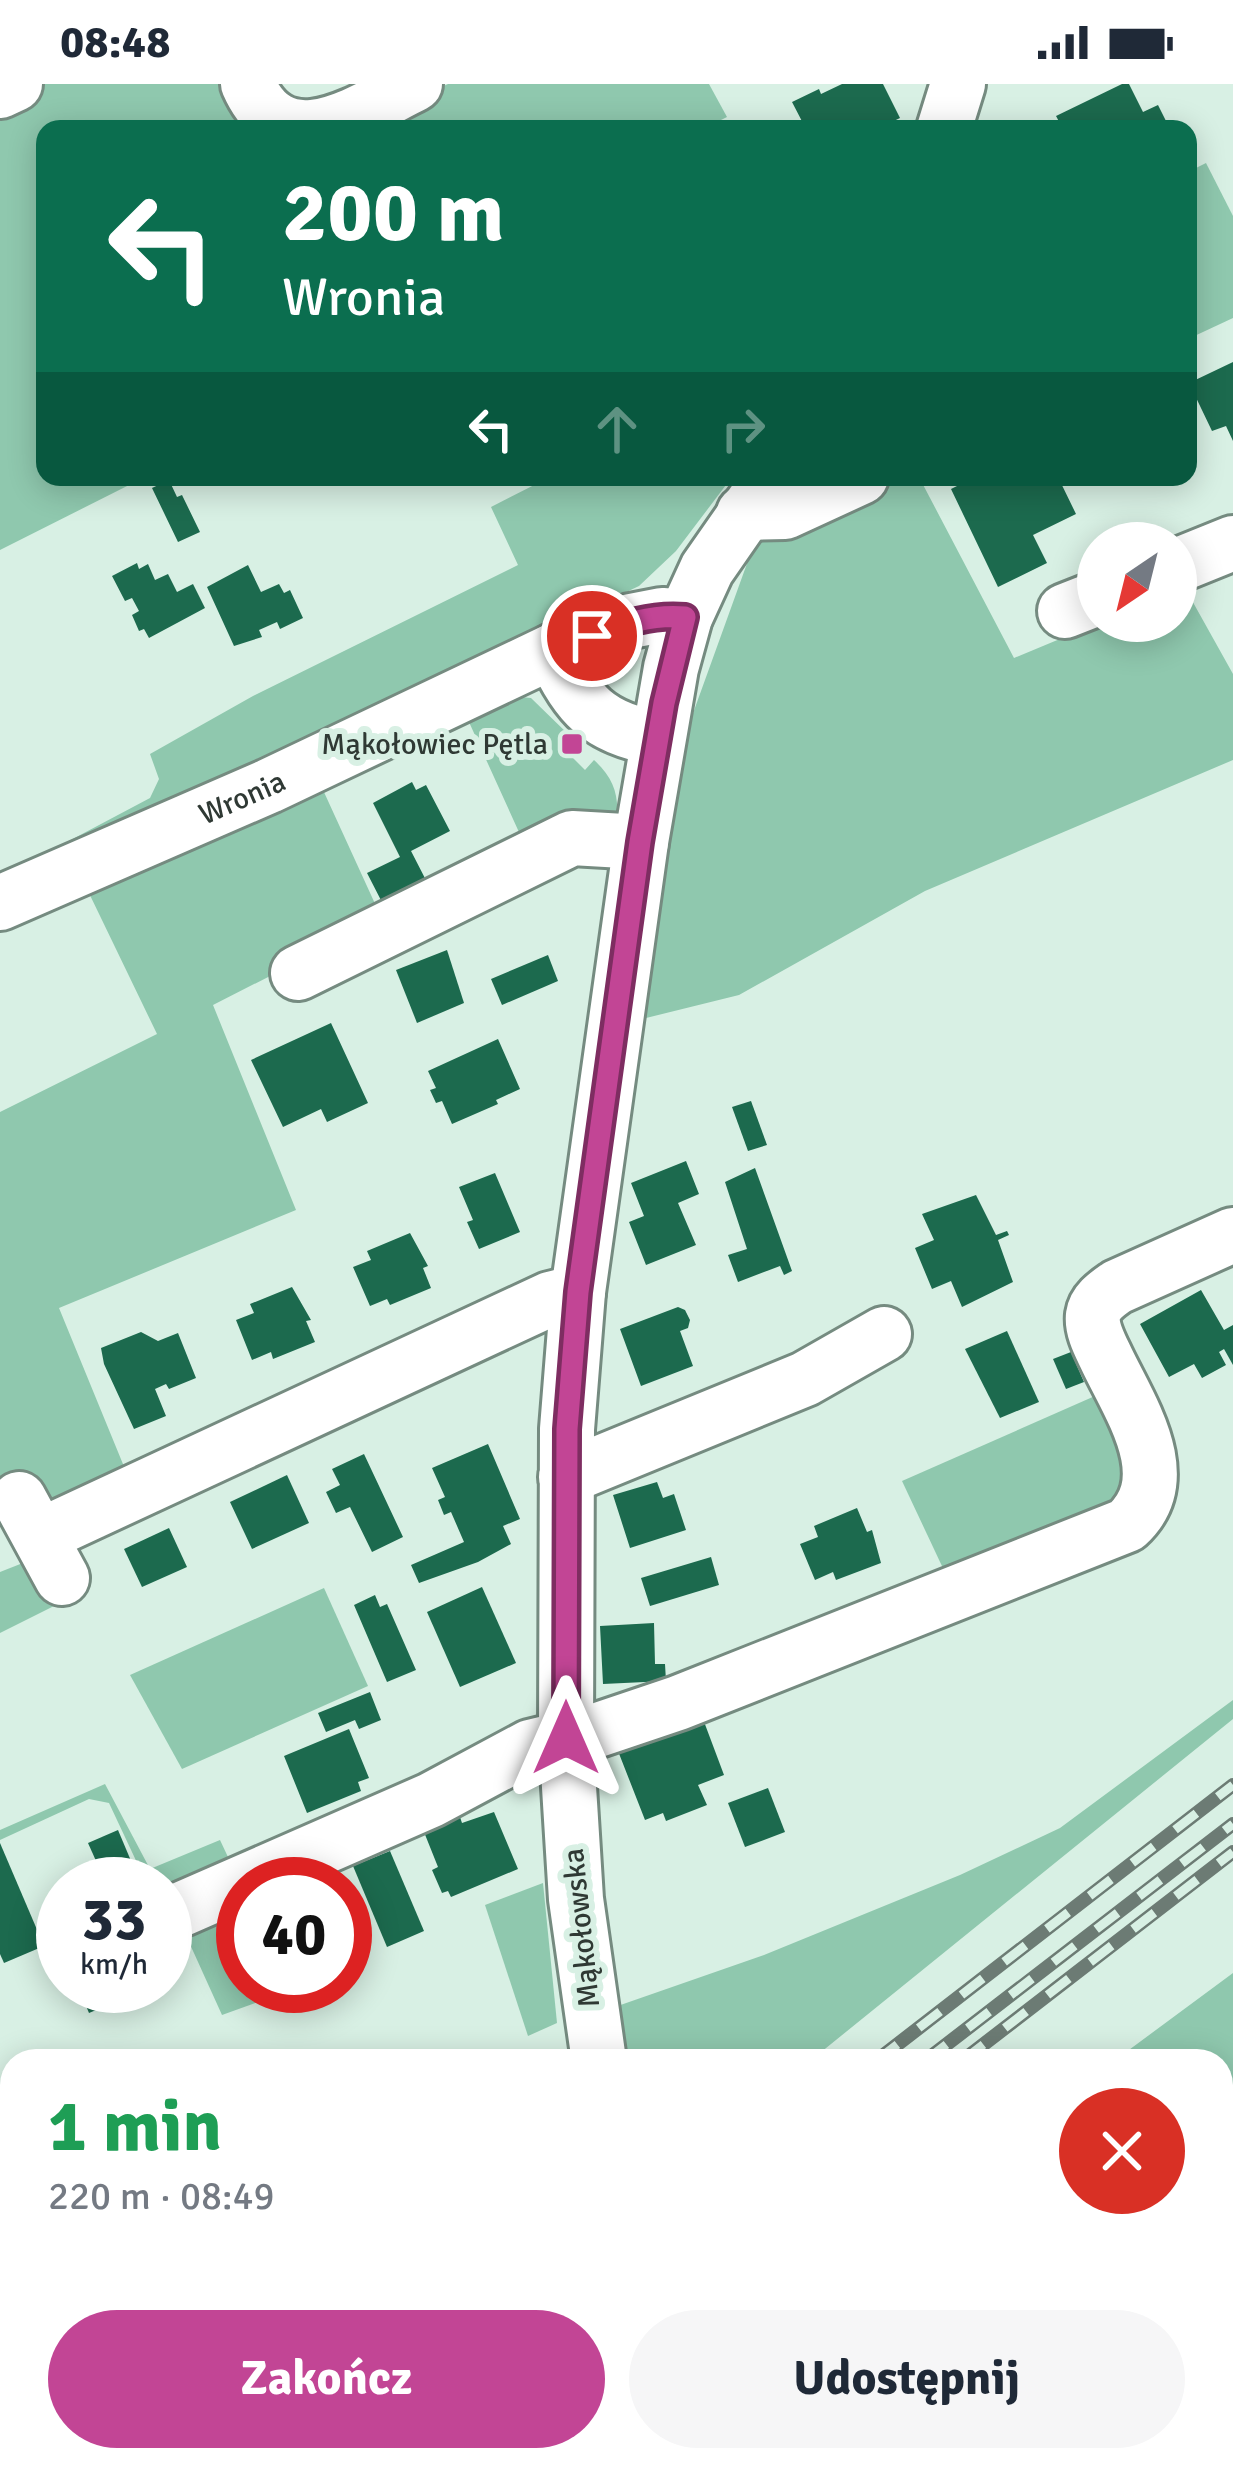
<!DOCTYPE html>
<html lang="pl">
<meta charset="utf-8">
<style>
:root{--surface:#fff;--page:#f6f6f7;--text:#1f2937;--muted:#747a83;--accent:#c24595}
body{margin:0;font-family:Signika,sans-serif;background:var(--page);color:var(--text);height:100vh;display:flex;flex-direction:column;font-size:45px;white-space:nowrap}
*{box-sizing:border-box;margin:0}
p{font-size:39px;color:var(--muted)}
.icon{flex:none;width:66px;height:66px;fill:none;stroke:currentColor;stroke-width:2;stroke-linecap:round;stroke-linejoin:round}
.map{position:relative;flex:1;overflow:hidden}
.sheet{position:absolute;left:0px;top:1965px;width:1233px;height:423px;display:flex;flex-direction:column;background:var(--surface);border-radius:36px 36px 0 0;box-shadow:0 6px 30px #0003}
.sheet>*{flex:none}
.top-card{position:absolute;left:36px;top:36px;width:1161px;height:366px;border-radius:24px;box-shadow:0 6px 30px #0003;background:#0b6e4f;color:#fff;overflow:hidden}
.needle{width:78px;rotate:215deg}
.buttons{position:absolute;left:1077px;top:438px;display:grid;gap:24px}
.buttons a{display:grid;place-items:center;width:120px;height:120px;border-radius:50%;background:var(--surface);box-shadow:0 6px 30px #0003;font-size:60px}
.speed{position:absolute;left:36px;top:1773px;display:flex;gap:24px;font-size:60px;font-weight:700;text-align:center}
.speed>*{display:grid;place-content:center;width:156px;height:156px;border-radius:50%;background:var(--surface);box-shadow:0 6px 30px #0003;line-height:1}
.speed small{font-size:30px;font-weight:400}
.speed .limit{border:18px solid #d22;background:#fff;color:#111}
.pin{position:absolute;display:grid;place-items:center;width:102px;height:102px;color:#fff;margin:-51px;border:6px solid #fff;border-radius:50%;box-shadow:0 3px 12px #0007}
.me{position:absolute;width:132px;margin:-66px;rotate:0deg;stroke-linejoin:round;filter:drop-shadow(0 0 9px #0008)}
.turn{display:flex;align-items:center;gap:42px;height:252px;padding:0 48px;font-size:54px}
.turn .icon{width:156px;height:156px;stroke-width:2.5}
.turn b{display:block;font-size:84px;line-height:102px}
.lanes{display:flex;align-items:center;height:114px;padding:0 48px;background:#0003;justify-content:center;gap:60px;direction:ltr}
.lanes .off{opacity:.35}
.round{display:grid;place-items:center;flex:none;width:126px;height:126px;border-radius:63px;background:var(--page)}
.head{display:flex;align-items:center;justify-content:space-between;height:204px;padding:0 48px}
h1{font-size:72px;font-weight:700;line-height:90px;color:#1e9e55}
.primary-button{display:flex;gap:24px;margin-top:auto;padding:24px 48px}
.primary-button a{flex:1;height:138px;border-radius:72px;background:var(--accent);color:#fff;font-size:48px;font-weight:700;line-height:138px;text-align:center}
.primary-button a+a{background:var(--page);color:var(--text)}
.status{display:flex;justify-content:space-between;align-items:center;height:84px;padding:0 60px;background:var(--surface);direction:ltr}
.status svg{height:33px;fill:currentColor}
.map>svg:first-child{display:block}
.green{fill:#8fc8ae}
.building{fill:#1c6a4e}
.lines{fill:none;stroke-linecap:round;stroke-linejoin:round}
.minor-casing{stroke:#758b80;stroke-width:60}
.minor{stroke:#fff;stroke-width:54}
.rail-casing{stroke:#6c7b74;stroke-width:14}
.rail{stroke:#d8f0e4;stroke-width:9;stroke-dasharray:27;stroke-linecap:butt}
.route-casing{stroke:#7e2d61;stroke-width:30}
.route{stroke:#c24595;stroke-width:21}
.poi-dot{fill:#c24595;stroke:#d8f0e4;stroke-width:4.5}
.labels{text-anchor:middle;stroke-width:12;stroke-linejoin:round;paint-order:stroke}
.poi-label{font-size:30px;fill:#2f3934;stroke:#d8f0e4;text-anchor:end}
.street-label{font-size:30px;fill:#2f3934;stroke:#d8f0e4}
</style>
<div class="status"><b>08:48</b><svg viewBox="0 0 49 12"><path d="M0 12V9h3v3zM5 12V6h3v6zM10 12V3h3v9zM15 12V0h3v12zM26 1h20v11H26zM47 4h2v5h-2z"/></svg></div>
<div class="map">
<svg width="1233" height="2387" viewBox="0 0 1233 2387">
<rect width="100%" height="100%" fill="#d8f0e4"/>
<!-- green -->
<g class="green">
<polygon points="39,0 230,0 255,45 45,45 45,393 145,393 0,466 0,19"/>
<polygon points="448,0 709,0 727,33 703,45 352,45"/>
<polygon points="1206,79 1233,132 1233,234 1188,255 1188,88"/>
<polygon points="550,393 732,393 676,467 639,502 82,767 67,758 150,714 159,695 150,670 253,612 518,481 491,423"/>
<polygon points="903,393 919,393 1014,574 1103,537 1176,537 1176,507 1185,504 1233,590 1233,676 925,807 739,911 642,935 683,657 758,449 807,437"/>
<path d="M 521,613 L 531,614 L 569,651 L 561,662 L 585,686 L 594,676 C 615,695 620,714 616,741 L 528,768 L 464,627 L 494,614 L 500,623 Z"/>
<polygon points="318,695 382,835 213,921 296,1126 59,1224 125,1385 43,1422 0,1422 0,1028 157,950 87,805"/>
<polygon points="1104,1308 1139,1377 1131,1422 949,1497 902,1397"/>
<polygon points="33,1475 58,1520 0,1549 0,1488"/>
<polygon points="324,1504 368,1602 182,1685 130,1591"/>
<polygon points="1233,1616 1233,1635 810,1977 619,1977 609,1925 764,1871 960,1791 1060,1744"/>
<polygon points="105,1700 150,1785 220,1756 235,1788 165,1820 165,1800 147,1800 109,1719 89,1715 0,1756 0,1746"/>
<polygon points="543,1799 557,1939 528,1952 485,1821"/>
<polygon points="243,1811 243,1902 302,1902 222,1931 179,1836"/>
<polygon points="1233,1889 1233,2282 1221,2285 1221,1977 1114,1977"/>
</g>
<!-- building -->
<g class="building">
<polygon points="842,0 883,0 900,34 877,45 806,45 792,18 819,5 821,10"/>
<polygon points="1122,0 1129,0 1143,28 1158,21 1170,45 1063,45 1056,32"/>
<polygon points="1233,278 1233,357 1226,342 1212,347 1189,299"/>
<polygon points="975,393 1058,393 1076,430 1033,451 1047,479 998,503 951,405"/>
<polygon points="169,396 177,413 182,411 200,448 178,458 152,404"/>
<polygon points="137,479 139,485 148,480 155,496 168,490 177,508 193,500 205,524 149,554 144,545 139,547 132,531 139,527 132,514 125,517 112,492"/>
<polygon points="248,481 261,508 279,500 284,509 290,506 303,534 280,545 277,538 259,546 262,553 234,562 207,503"/>
<polygon points="412,698 416,706 426,701 450,747 411,767 430,804 386,826 367,789 400,773 373,719"/>
<polygon points="447,866 464,919 417,939 396,886"/>
<polygon points="548,871 558,897 502,921 491,895"/>
<polygon points="331,939 368,1019 327,1038 321,1025 283,1043 251,976"/>
<polygon points="498,955 520,1005 496,1016 498,1020 452,1040 442,1017 436,1019 430,1006 436,1004 428,987"/>
<polygon points="751,1017 767,1061 748,1067 732,1023"/>
<polygon points="686,1077 699,1110 678,1119 696,1161 646,1181 629,1138 644,1132 631,1099"/>
<polygon points="755,1084 792,1187 784,1191 780,1182 738,1198 728,1171 747,1165 725,1098"/>
<polygon points="495,1089 520,1148 479,1165 467,1138 473,1136 459,1103"/>
<polygon points="976,1111 996,1151 1007,1147 1009,1151 998,1156 1013,1198 962,1223 951,1197 932,1205 915,1164 934,1156 922,1130"/>
<polygon points="410,1149 428,1182 423,1184 431,1204 390,1221 387,1215 370,1222 353,1183 371,1176 367,1167"/>
<polygon points="292,1203 311,1236 306,1237 315,1258 273,1275 271,1268 252,1276 236,1236 254,1229 250,1220"/>
<polygon points="1201,1206 1224,1246 1233,1241 1233,1281 1224,1265 1219,1268 1226,1281 1202,1294 1194,1280 1169,1293 1140,1240"/>
<polygon points="678,1223 685,1226 690,1236 688,1244 680,1247 693,1282 641,1302 620,1245"/>
<polygon points="1007,1247 1039,1318 1000,1334 965,1265"/>
<polygon points="141,1248 158,1257 178,1249 196,1294 169,1305 166,1300 155,1305 166,1332 134,1345 104,1280 101,1264"/>
<polygon points="1071,1268 1084,1298 1066,1305 1053,1275"/>
<polygon points="488,1360 520,1435 503,1442 511,1460 478,1478 419,1499 411,1481 464,1458 451,1428 444,1431 438,1416 445,1413 432,1384"/>
<polygon points="364,1370 403,1453 372,1468 350,1423 336,1429 326,1408 340,1401 332,1385"/>
<polygon points="287,1391 309,1439 252,1465 230,1418"/>
<polygon points="657,1398 663,1414 674,1410 686,1446 630,1464 613,1411"/>
<polygon points="857,1424 867,1448 872,1446 881,1479 836,1496 833,1488 815,1496 800,1460 818,1453 814,1442"/>
<polygon points="169,1444 187,1483 142,1503 124,1465"/>
<polygon points="711,1473 719,1501 650,1522 641,1494"/>
<polygon points="482,1503 516,1579 460,1603 427,1528"/>
<polygon points="375,1511 380,1523 387,1520 416,1586 387,1598 354,1521"/>
<polygon points="654,1539 655,1580 665,1580 666,1597 603,1600 600,1542"/>
<polygon points="370,1608 381,1636 359,1645 355,1636 326,1648 318,1629"/>
<polygon points="703,1635 724,1691 698,1701 707,1721 666,1737 663,1729 645,1736 618,1667"/>
<polygon points="349,1645 369,1694 358,1698 361,1707 307,1729 284,1672"/>
<polygon points="768,1704 785,1748 745,1763 728,1719"/>
<polygon points="494,1728 518,1785 451,1813 448,1807 442,1809 432,1786 438,1783 424,1748 460,1733 462,1739"/>
<polygon points="118,1746 134,1784 105,1797 88,1759"/>
<polygon points="0,1759 44,1862 4,1879 0,1870"/>
<polygon points="390,1767 424,1847 387,1863 353,1782"/>
<polygon points="93,1902 154,1902 89,1929 81,1910 94,1905"/>
</g>
<g class="lines">
<defs>
<g id="minor">
<path d="M 248,0 C 284,82 360,27 415,0"/>
<polyline points="0,7 15,0"/>
<polyline points="944,45 958,0"/>
<polyline points="744,429 785,428 861,393"/>
<polyline points="1176,482 1233,459"/>
<polyline points="1065,527 1098,514"/>
<path d="M 553,567 C 576,620 599,645 658,654"/>
<path id="s1" d="M 0,819 L 269,702 L 553,567 L 631,537 L 662,531 L 685,533"/>
<polyline points="298,889 572,754 641,758"/>
<polyline points="566,1393 805,1295 884,1250"/>
<polyline points="19,1415 62,1494"/>
<polyline points="40,1452 550,1215 578,1208"/>
<path d="M 182,1825 L 431,1716 L 530,1663 L 592,1648 L 678,1619 L 1127,1441 C 1178,1394 1131,1326 1107,1276 C 1101,1263 1091,1246 1093,1231 C 1095,1218 1107,1210 1117,1203 L 1233,1151"/>
<polyline points="599,1977 576,1815 566,1655 567,1345 578,1208 641,758 671,584 685,533 707,485 771,393"/>
<polyline points="0,2340 12,2365"/>
<polyline points="786,2376 793,2387"/>
<polyline points="209,2387 223,2376"/>
</g>
</defs>
<!-- minor casing -->
<use href="#minor" class="minor-casing"/>
<!-- minor -->
<use href="#minor" class="minor"/>
<defs>
<g id="rail">
<polyline points="876,1977 1233,1701"/>
<polyline points="925,1977 1233,1740"/>
<polyline points="962,1977 1233,1768"/>
<polyline points="347,2387 361,2376"/>
<polyline points="395,2387 410,2376"/>
<polyline points="432,2387 446,2376"/>
</g>
</defs>
<!-- rail casing -->
<use href="#rail" class="rail-casing"/>
<!-- rail -->
<use href="#rail" class="rail"/>
</g>
<g class="lines">
<defs>
<path id="route" d="M 566,1654 L 567,1345 L 578,1208 L 640,758 L 664,619 L 685,533 C 651,530 624,540 592,552"/>
</defs>
<!-- route casing -->
<use href="#route" class="route-casing"/>
<!-- route -->
<use href="#route" class="route"/>
</g>
<!-- markers -->
<rect class="poi-dot" x="560" y="648" width="24" height="24" rx="6"/>
<g class="labels">
<!-- poi labels -->
<g class="poi-label">
<text x="548" y="670">Mąkołowiec Pętla</text>
</g>
<!-- street labels -->
<g class="street-label">
<text dy="10" stroke="none"><textPath href="#s1" startOffset="264">Wronia</textPath></text>
<text transform="translate(581 1844) rotate(-96)" y="10">Mąkołowska</text>
</g>
</g>
</svg>
<div class="buttons">
<a><svg class="needle" viewBox="-14 -14 28 28"><path d="M0-13l5 13h-10z" fill="#e53935"/><path d="M0 13l5-13h-10z" fill="#747a83"/></svg></a>
</div>
<div class="speed"><div>33<small>km/h</small></div><div class="limit">40</div></div>
<div class="pin" style="left:592px;top:552px;background:#d93025"><svg class="icon" aria-label="arrive" viewBox="0 0 24 24"><path d="M6 21V4h12l-3 4 3 4H6"/></svg></div>
<svg class="me" style="left:566px;top:1654px" viewBox="-20 -20 40 40"><path d="M0-17L14 15 0 8-14 15z" fill="#c24595" stroke="#fff" stroke-width="4"/></svg>
<div class="top-card">
<div class="turn"><svg class="icon" aria-label="left" viewBox="0 0 24 24"><path d="M17 20v-9H6M10 6l-5 5 5 5"/></svg><div><b>200 m</b>Wronia</div></div>
<div class="lanes"><svg class="icon" aria-label="left" viewBox="0 0 24 24"><path d="M17 20v-9H6M10 6l-5 5 5 5"/></svg><svg class="icon off" aria-label="ahead" viewBox="0 0 24 24"><path d="M12 20V5M6 11l6-6 6 6"/></svg><svg class="icon off" aria-label="right" viewBox="0 0 24 24"><path d="M7 20v-9h11M14 6l5 5-5 5"/></svg></div>
</div>
<section class="sheet">
<div class="head"><div><h1>1 min</h1><p>220 m · 08:49</p></div><a class="round" style="background:#d93025;color:#fff"><svg class="icon" aria-label="close" viewBox="0 0 24 24"><path d="M6 6l12 12M18 6L6 18"/></svg></a></div>
<div class="primary-button"><a>Zakończ</a><a>Udostępnij</a></div>
</section>
</div>
